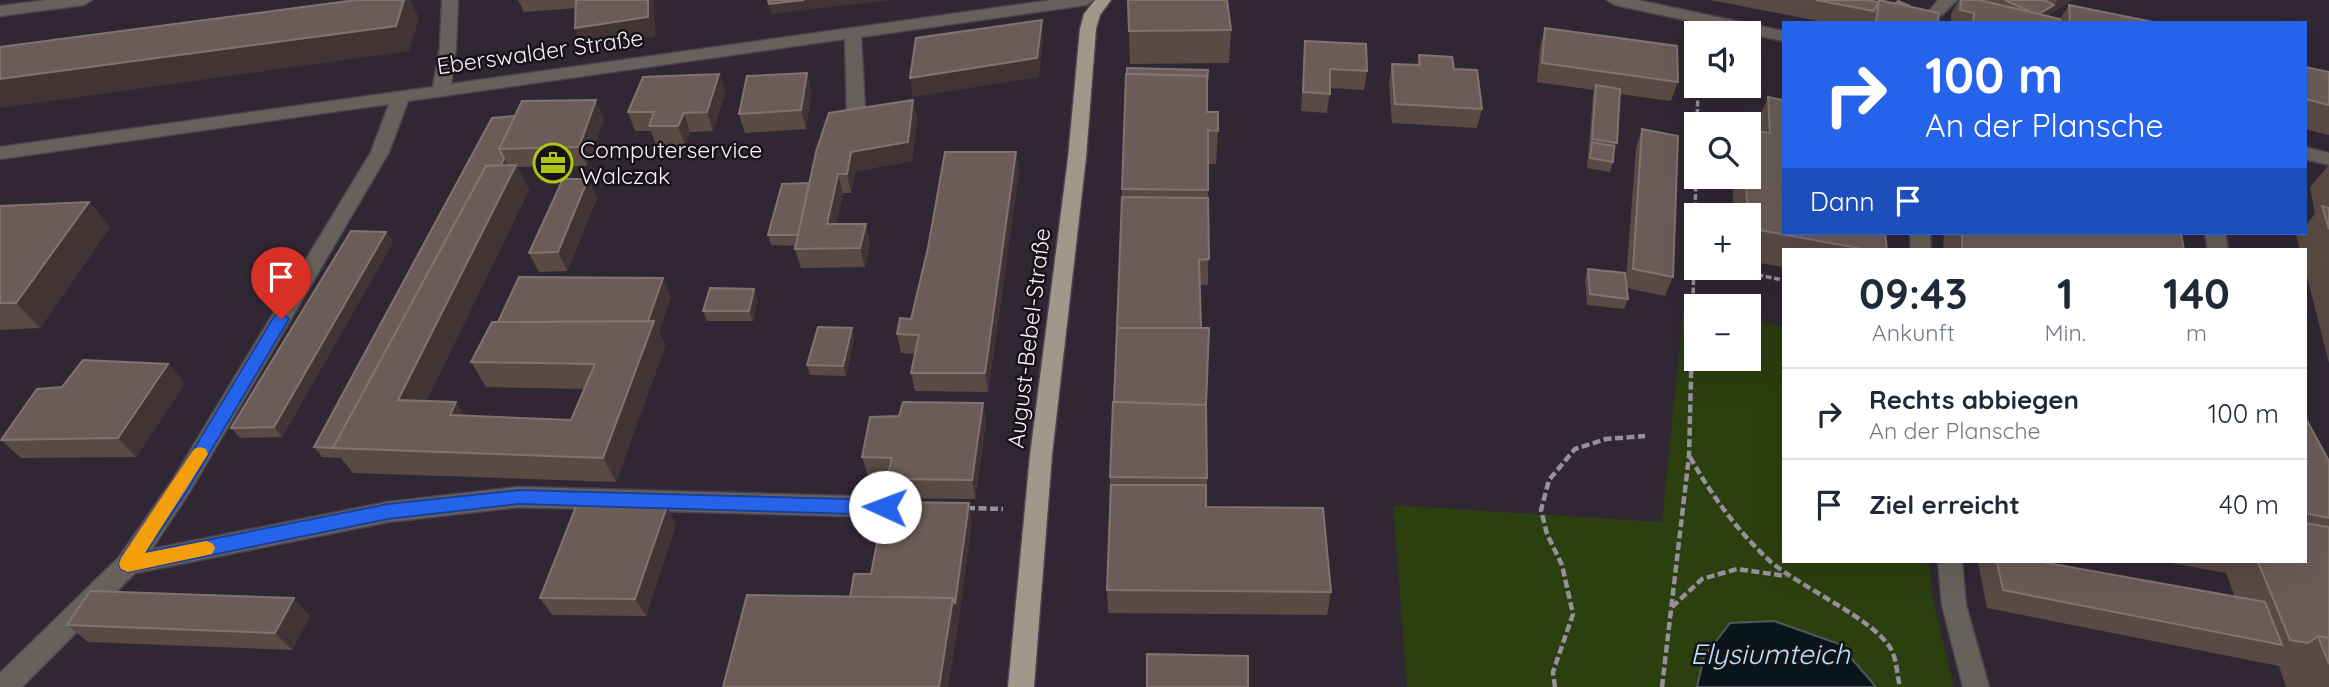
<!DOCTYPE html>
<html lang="de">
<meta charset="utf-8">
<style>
:root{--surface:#fff;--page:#f6f6f7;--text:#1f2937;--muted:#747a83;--line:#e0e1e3}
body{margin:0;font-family:Quicksand,sans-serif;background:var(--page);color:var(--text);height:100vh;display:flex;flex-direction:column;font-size:26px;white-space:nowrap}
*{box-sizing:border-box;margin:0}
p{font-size:23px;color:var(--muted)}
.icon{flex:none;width:38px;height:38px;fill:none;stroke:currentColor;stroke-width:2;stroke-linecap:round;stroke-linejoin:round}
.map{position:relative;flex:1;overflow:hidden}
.drawer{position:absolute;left:1782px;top:248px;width:525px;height:315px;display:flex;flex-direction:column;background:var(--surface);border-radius:0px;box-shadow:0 7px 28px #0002}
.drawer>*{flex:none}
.top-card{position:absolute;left:1782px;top:21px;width:525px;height:214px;border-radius:0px;box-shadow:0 7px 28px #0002;background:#2563eb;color:#fff;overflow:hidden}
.buttons{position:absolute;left:1684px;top:21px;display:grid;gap:14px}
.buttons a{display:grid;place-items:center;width:77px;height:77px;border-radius:0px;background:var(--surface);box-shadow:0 7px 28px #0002;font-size:35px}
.pin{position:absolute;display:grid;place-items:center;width:60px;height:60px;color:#fff;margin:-72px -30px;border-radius:50% 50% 50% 0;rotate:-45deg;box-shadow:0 0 7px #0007}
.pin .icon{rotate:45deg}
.me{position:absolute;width:77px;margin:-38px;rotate:272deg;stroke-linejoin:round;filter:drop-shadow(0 0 5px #0008)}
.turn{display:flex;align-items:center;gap:24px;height:147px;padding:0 28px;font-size:32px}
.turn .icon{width:91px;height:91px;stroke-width:2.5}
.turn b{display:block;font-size:49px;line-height:60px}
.then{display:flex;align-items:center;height:66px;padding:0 28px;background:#0003;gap:14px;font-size:26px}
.eta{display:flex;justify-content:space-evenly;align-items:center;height:119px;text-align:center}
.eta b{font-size:42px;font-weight:700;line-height:49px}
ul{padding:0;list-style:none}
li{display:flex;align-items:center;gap:21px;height:91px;padding:0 28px;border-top:2px solid var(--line)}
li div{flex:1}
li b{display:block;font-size:26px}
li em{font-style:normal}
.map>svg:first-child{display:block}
.green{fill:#2b3f0f}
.water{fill:#08161c;stroke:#50585e;stroke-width:2}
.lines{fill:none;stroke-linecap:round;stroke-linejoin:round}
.minor-casing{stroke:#4d4350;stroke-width:3}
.major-casing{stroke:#4d4350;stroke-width:3}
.path-far1{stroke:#978f9a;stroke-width:3.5;stroke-dasharray:6 2.5;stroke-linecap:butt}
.path{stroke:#978f9a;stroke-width:4.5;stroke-dasharray:8 3.5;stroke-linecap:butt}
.minor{fill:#66625b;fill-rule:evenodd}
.major{fill:#a0988a;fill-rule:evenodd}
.wall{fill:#5a4a44}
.shaded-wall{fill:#423435}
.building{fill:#6b5c57;stroke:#817370;stroke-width:2}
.route{fill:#2563eb;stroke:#184099;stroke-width:2}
.slow{fill:#f59e0b}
.labels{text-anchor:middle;stroke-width:5;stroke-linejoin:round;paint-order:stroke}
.street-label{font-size:23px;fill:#f7f1f9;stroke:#161218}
.poi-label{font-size:23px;fill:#f7f1f9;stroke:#161218;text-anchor:start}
.near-water-label{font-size:28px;font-style:italic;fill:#b4e4f9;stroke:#161218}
</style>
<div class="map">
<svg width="2329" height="687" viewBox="0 0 2329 687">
<rect width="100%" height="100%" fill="#312734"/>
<!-- green -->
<polygon class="green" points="1684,305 1696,307 1696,359 1748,359 1748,319 1783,327 1783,562 1929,562 1933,600 1954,687 1876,687 1839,644 1704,657 1697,687 1407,687 1393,505 1662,522"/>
<!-- water -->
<polygon class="water" points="1774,621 1839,644 1876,687 1697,687 1704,657 1730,623"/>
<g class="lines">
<defs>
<g id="minor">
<polygon points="47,0 92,0 84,5 0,16 0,6"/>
<polygon points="442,0 458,0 456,47 451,84 1052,0 1094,0 1086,5 861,37 865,110 856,115 847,110 845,39 408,101 389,152 189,493 152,549 388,502 519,487 885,497 893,500 897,507 893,514 885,517 519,507 388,522 135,573 22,687 0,687 0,673 119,557 173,479 371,152 389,104 0,159 0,147 433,87 440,47"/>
<polygon points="1607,0 1637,0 1783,31 1783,41 1615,5"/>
<polygon points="1938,0 1957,0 1942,15 1930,15 1928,12"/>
<polygon points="2305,147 2329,153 2329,165 2305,159"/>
<polygon points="1910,233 1930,233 1931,250 1911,250"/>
<polygon points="2205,233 2225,233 2228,250 2208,250"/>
<polygon points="1938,562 1962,562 1966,605 1989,687 1963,687 1942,605"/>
</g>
<polygon id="major" points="1095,0 1111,0 1100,15 1096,29 1086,158 1052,455 1034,687 1008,687 1030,455 1068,158 1080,29 1084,14"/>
</defs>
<!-- minor casing -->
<use href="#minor" class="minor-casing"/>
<!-- major casing -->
<use href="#major" class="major-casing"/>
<!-- path-far1 -->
<g class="path-far1">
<polyline points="1724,268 1783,280"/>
<polyline points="1693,302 1698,86"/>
</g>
<!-- path -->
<g class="path">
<path d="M 1690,457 C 1712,496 1738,532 1771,562 C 1800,587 1878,621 1892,651 C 1897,662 1897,675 1900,687"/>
<polyline points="967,508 1003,509"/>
<polyline points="1672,607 1702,579 1737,569 1786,576"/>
<polyline points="1555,687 1553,672 1573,614 1562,565 1547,534 1541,510 1549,480 1575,449 1606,439 1645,436"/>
<polyline points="1662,687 1689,456 1693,301"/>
</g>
<!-- minor -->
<use href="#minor" class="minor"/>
<!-- major -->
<use href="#major" class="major"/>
</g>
<!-- wall -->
<g class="wall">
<polygon points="518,0 653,0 655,36 582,46 575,28 576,8 524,12"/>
<polygon points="1128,0 1231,30 1229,63 1130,64"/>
<polygon points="1710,0 1867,0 1878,2 1879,0 1938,23 1829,23"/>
<polygon points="1959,0 2072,0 2047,16 2060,19 2069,5 2158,23 1951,23 1951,14"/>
<polygon points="1545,28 1678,82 1671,101 1619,94 1617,143 1614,154 1613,162 1610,172 1587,168 1593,95 1594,90 1537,82 1540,47"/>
<polygon points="1305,41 1367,71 1364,90 1330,88 1327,113 1301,111"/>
<polygon points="1419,55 1454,69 1482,109 1477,128 1392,123 1389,83 1392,64 1417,65"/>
<polygon points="2305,67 2329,72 2329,135 2305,129"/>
<polygon points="807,73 811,92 806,129 745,133 739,114"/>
<polygon points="719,74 725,93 713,131 690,132 685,145 656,145 651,131 635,131 628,112"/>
<polygon points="1127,74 1207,92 1207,112 1218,131 1216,164 1208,164 1208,285 1200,285 1201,328 1206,408 1207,478 1206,507 1331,592 1327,615 1108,613 1107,590 1110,477"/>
<polygon points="1768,97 1887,250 1783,250 1783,267 1748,261 1748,215 1733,215 1733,177 1748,177 1755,127"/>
<polygon points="913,100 917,119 912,161 856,171 851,193 843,193 836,224 870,243 865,267 801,268 795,249 796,246 771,245 768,235 809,183"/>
<polygon points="492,118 604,119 587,166 517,167 529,190 426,401 465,416 571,420 584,389 486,387 471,362 498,322 671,297 659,331 665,346 616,482 353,473 341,458 322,457 314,447"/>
<polygon points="1642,129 1673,277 1665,296 1627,288 1628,299 1624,309 1587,305 1585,279 1588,269 1626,280 1636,148"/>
<polygon points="1016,152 1019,171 988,392 915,391 911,373 915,354 901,353 897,334 911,319"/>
<polygon points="2329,165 2329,363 2305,269 2305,250 2300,250 2296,235 2298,233 2305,233 2305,226 2315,214 2310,187"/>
<polygon points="588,179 597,198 567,271 539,272 529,253"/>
<polygon points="89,202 110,227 40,328 0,330 0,206"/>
<polygon points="386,232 393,242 282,437 240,438 231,428"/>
<polygon points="1944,233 2181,233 2184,250 1943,250"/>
<polygon points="754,289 757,299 753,321 707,321 703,311"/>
<polygon points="852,328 854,338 846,376 810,375 807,365"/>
<polygon points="168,364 185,383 136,457 21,458 1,440 62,387"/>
<polygon points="983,403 986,422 975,499 892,498 887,479 888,476 868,476 862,457 899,416"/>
<polygon points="2305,417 2329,461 2329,687 2286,687 2279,666 1987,608 1978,562 2047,562 2047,563 2235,597 2226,573 2166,562 2305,562"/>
<polygon points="676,524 646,616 552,615 540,598"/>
<polygon points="310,616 292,650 88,642 67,625"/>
</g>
<!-- shaded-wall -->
<g class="shaded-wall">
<polygon points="404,0 410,0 419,18 409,51 0,108 0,79"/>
<polygon points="648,0 653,0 654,2 655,36 582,46 575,28"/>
<polygon points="804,0 893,0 771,14 769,4"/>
<polygon points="2057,0 2072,0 2035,23 2037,15 2054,5"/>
<polygon points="1042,20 1043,39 1039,77 913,97 910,78"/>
<polygon points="807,73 811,92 806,129 801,110"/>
<polygon points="719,74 725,93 713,131 707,112"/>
<polygon points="596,100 604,119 587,166 579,147"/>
<polygon points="913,100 917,119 912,161 856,171 851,193 847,174 851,152"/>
<polygon points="684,113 690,132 685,145 678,126"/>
<polygon points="1016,152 1019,171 988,392 985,373"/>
<polygon points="504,158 509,168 494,181"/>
<polygon points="516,165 529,190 415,425 398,400"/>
<polygon points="838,174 843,193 832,243 827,224"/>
<polygon points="588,179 597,198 567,271 558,252"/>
<polygon points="89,202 110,227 40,328 16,303"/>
<polygon points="866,224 870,243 865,267 860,248"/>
<polygon points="386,232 393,242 282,437 274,427"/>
<polygon points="663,278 671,297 659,331 665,346 616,482 603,458 646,327"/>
<polygon points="754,289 757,299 753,321 749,311"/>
<polygon points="852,328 854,338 846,376 843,366"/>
<polygon points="168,364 185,383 136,457 118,438"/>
<polygon points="456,402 472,427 450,415"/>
<polygon points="983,403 986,422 975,499 972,480"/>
<polygon points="969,503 972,521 959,621 955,604"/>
<polygon points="667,506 676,524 646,616 635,599"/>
<polygon points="294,598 310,616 292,650 275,633"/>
<polygon points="953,598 959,621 948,687 939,687"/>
</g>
<!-- building -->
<g class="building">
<polygon points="356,0 404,0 396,26 0,79 0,47"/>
<polygon points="576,0 648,0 648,17 575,28"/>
<polygon points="768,0 804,0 769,4"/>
<polygon points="1128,0 1227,0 1231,30 1129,31"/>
<polygon points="1816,0 1867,0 1878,2 1874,11"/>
<polygon points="1879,0 1939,13 1938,23 1876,23"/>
<polygon points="1961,0 1979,0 2060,19 2060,23 1973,23 1974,13 1960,10"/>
<polygon points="2005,0 2044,0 2054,5 2039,14 2031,12"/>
<polygon points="1898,1 1910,6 1896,3"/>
<polygon points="2069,5 2158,23 2070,23"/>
<polygon points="1042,20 1037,58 910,78 916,38"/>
<polygon points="1545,28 1677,46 1678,82 1542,63"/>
<polygon points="1305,41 1366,44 1367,71 1330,69 1330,94 1303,92"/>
<polygon points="1419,55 1452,57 1454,69 1477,70 1482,109 1395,104 1392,64 1420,65"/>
<polygon points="2305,67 2329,72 2329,105 2305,99"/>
<polygon points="1127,68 1208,70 1207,83 1207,76 1127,74"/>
<polygon points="807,73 801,110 739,114 747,76"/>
<polygon points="719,74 707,112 684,113 678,126 649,126 654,112 628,112 643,77"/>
<polygon points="1126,74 1207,76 1207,112 1218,112 1218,131 1208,130 1208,190 1122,189"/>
<polygon points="1596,85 1620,89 1617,143 1592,139"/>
<polygon points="1768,97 1783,100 1783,233 1885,233 1887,250 1868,250 1748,228 1746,177 1748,177 1748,130 1770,133"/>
<polygon points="596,100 579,147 499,149 522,101"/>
<polygon points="913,100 908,142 851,152 847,174 838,174 827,224 866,224 860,248 795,249 816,152 829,113"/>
<polygon points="515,116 499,149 504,158 501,165 486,166 333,448 314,447 492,118"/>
<polygon points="1642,129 1678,136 1673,277 1633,269"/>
<polygon points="1592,142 1614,146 1613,162 1590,158"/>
<polygon points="945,152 1016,152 985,373 911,373 919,335 897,334 900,318 911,319 928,248"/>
<polygon points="516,165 398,400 456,402 450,415 571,420 595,364 471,362 492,322 654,321 603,458 333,448 486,166"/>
<polygon points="563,179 588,179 558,252 529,253"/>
<polygon points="809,183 798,235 768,235 782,184"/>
<polygon points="1122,197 1208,198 1209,259 1199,260 1201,328 1117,328"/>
<polygon points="89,202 16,303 0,303 0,206"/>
<polygon points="2322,206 2329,208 2329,229"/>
<polygon points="351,231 386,232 274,427 231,428"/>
<polygon points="1962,233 2181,233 2184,250 1969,250 1962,248"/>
<polygon points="1588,269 1625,273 1628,299 1590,294"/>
<polygon points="519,277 663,278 648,321 498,322"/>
<polygon points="710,288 754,289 749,311 703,311"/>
<polygon points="818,327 852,328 843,366 807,365"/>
<polygon points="1117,328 1209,328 1206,405 1114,402"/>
<polygon points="83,360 168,364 118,438 1,440 37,389 62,387"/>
<polygon points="903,402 983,403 972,480 887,479 892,458 862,457 870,417 899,416"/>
<polygon points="1113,402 1206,405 1207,478 1110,477"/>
<polygon points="2305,417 2329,461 2329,518 2305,513"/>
<polygon points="1111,485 1206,485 1206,507 1323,508 1331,592 1107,590"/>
<polygon points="885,502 969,503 955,604 953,598 850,597 854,574 871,574"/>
<polygon points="577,504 667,506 635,599 540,598"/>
<polygon points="2305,523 2329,527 2329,638 2318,636 2308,643 2290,640 2258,562 2305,562"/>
<polygon points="1997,562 2047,562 2047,563 2265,602 2282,645 2003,590"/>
<polygon points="90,591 294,598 275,633 67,625"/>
<polygon points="747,595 953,598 939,687 723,687"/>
<polygon points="2318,636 2329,638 2329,664"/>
<polygon points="1147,654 1248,656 1248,687 1147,687"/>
</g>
<!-- route -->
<polygon class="route" points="281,313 289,319 187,491 146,552 388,504 519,490 885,500 892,502 894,507 892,513 885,515 519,504 388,519 128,572 121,569 119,564 121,558 175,480 275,315"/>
<!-- slow -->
<polygon class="slow" points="200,447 206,449 208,454 145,553 206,541 212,543 215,548 212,554 128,572 121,569 119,564 121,558 194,449"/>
<!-- icons -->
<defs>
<symbol id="office-ring" viewBox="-11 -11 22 22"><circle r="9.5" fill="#161218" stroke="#adc610" stroke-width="1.5"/><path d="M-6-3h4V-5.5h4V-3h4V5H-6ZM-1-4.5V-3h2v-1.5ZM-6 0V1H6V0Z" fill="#adc610"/></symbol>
</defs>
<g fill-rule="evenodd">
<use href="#office-ring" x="531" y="141" width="44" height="44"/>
</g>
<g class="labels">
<!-- street labels -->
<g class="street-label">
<text transform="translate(540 52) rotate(-8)" y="8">Eberswalder Straße</text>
<text transform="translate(1029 338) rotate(-83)" y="8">August-Bebel-Straße</text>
</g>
<!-- poi labels -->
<g class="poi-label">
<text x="580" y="158">Computerservice<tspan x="580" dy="26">Walczak</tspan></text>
</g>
<!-- near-water labels -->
<g class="near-water-label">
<text x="1770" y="664">Elysiumteich</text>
</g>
</g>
</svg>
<div class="buttons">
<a><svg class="icon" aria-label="sound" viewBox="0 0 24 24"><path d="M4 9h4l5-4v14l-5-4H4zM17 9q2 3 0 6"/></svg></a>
<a><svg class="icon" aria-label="search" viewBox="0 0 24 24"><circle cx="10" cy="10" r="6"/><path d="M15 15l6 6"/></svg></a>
<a>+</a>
<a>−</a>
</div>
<div class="pin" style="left:281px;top:319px;background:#d93025"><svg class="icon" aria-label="arrive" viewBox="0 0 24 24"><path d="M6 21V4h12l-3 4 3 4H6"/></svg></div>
<svg class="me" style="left:885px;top:507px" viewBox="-20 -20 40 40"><circle r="19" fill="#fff"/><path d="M0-13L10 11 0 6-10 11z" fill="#2563eb"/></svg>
<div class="top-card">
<div class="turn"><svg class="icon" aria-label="right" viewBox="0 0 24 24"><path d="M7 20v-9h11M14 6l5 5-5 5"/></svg><div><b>100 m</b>An der Plansche</div></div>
<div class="then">Dann<svg class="icon" aria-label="arrive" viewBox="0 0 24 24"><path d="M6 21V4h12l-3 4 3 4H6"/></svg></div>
</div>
<section class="drawer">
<div class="eta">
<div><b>09:43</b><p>Ankunft</p></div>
<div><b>1</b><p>Min.</p></div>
<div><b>140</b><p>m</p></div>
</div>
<ul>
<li><svg class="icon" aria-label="right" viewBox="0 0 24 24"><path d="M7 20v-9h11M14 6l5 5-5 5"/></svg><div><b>Rechts abbiegen</b><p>An der Plansche</p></div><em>100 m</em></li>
<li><svg class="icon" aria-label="arrive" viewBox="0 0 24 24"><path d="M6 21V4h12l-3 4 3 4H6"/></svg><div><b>Ziel erreicht</b></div><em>40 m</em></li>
</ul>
</section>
</div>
